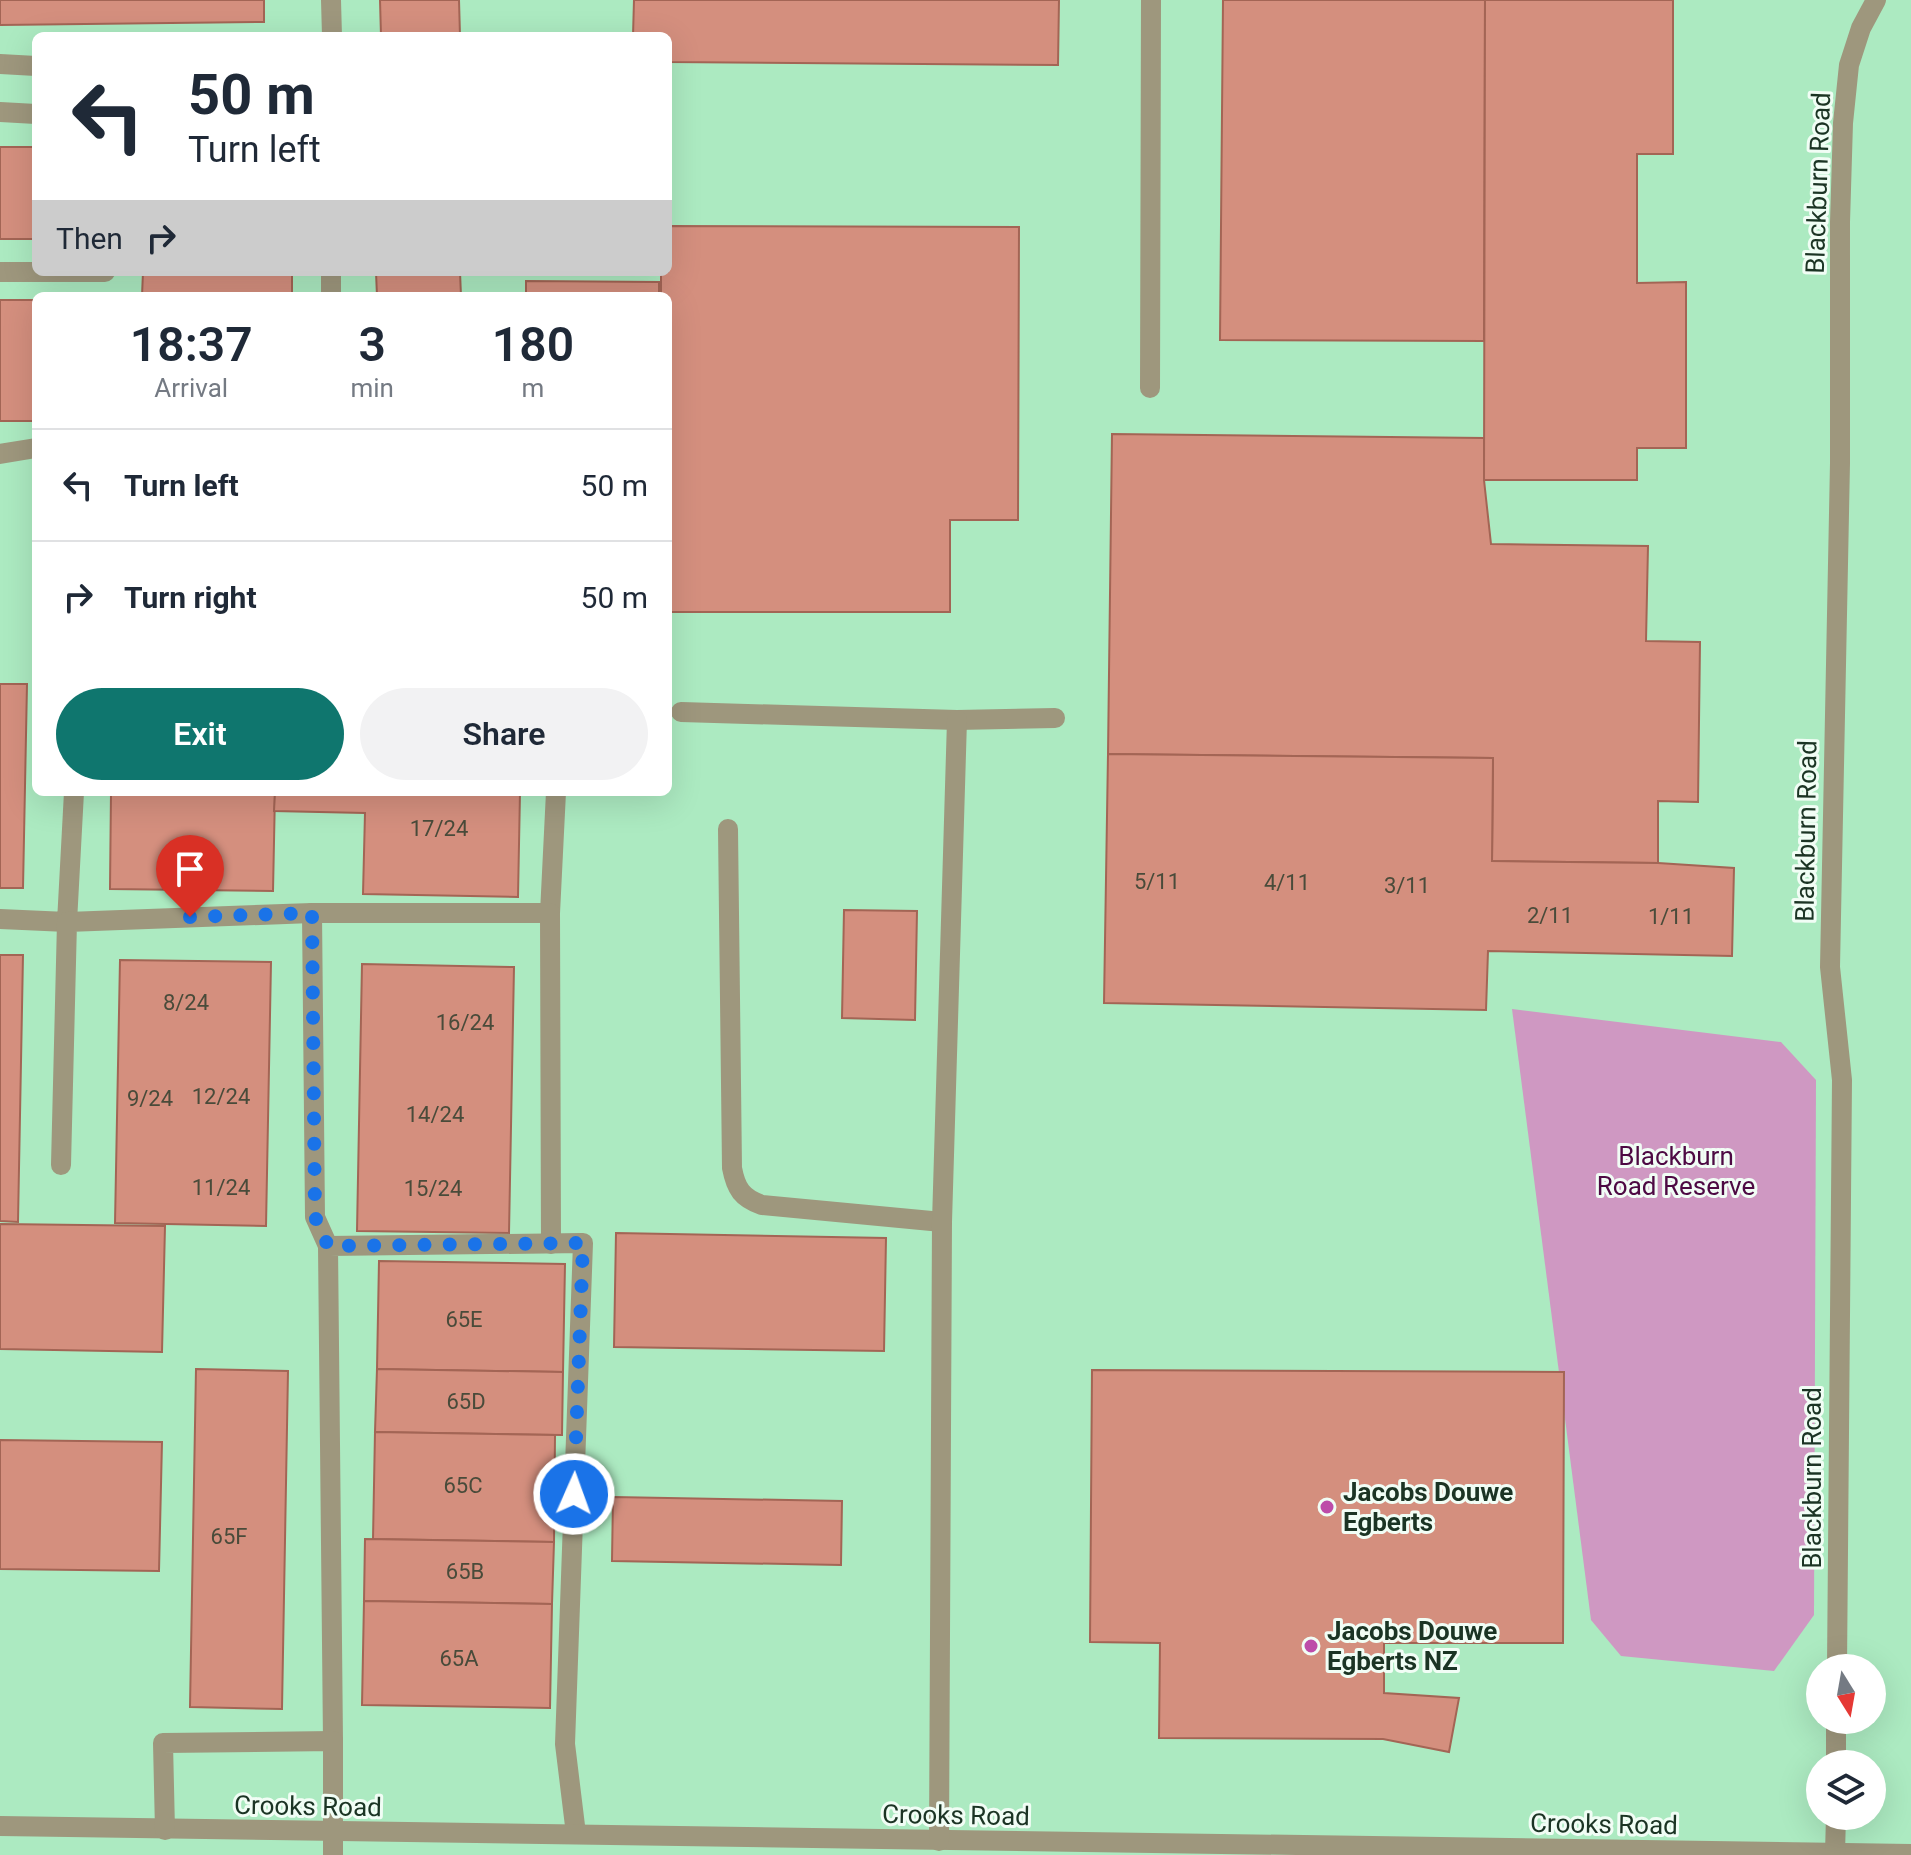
<!DOCTYPE html>
<style>
:root{--surface:#fff;--page:#f2f2f3;--text:#1f2937;--muted:#747a83;--line:#e0e1e3;--accent:#0f766e}
body{margin:0;font-family:Roboto,sans-serif;background:var(--page);color:var(--text);height:100vh;display:flex;flex-direction:column;font-size:30px;white-space:nowrap}
*{box-sizing:border-box;margin:0}
p{font-size:26px;color:var(--muted)}
.icon{flex:none;width:44px;height:44px;fill:none;stroke:currentColor;stroke-width:2;stroke-linecap:round;stroke-linejoin:round}
.map{position:relative;flex:1;overflow:hidden}
.sheet{position:absolute;left:32px;top:292px;width:640px;height:504px;display:flex;flex-direction:column;background:var(--surface);border-radius:12px;box-shadow:0 8px 32px #0002}
.sheet>*{flex:none}
.hud{position:absolute;left:32px;top:32px;width:640px;height:244px;border-radius:12px;box-shadow:0 8px 32px #0002;background:#fff;color:var(--text);overflow:hidden}
.needle{width:52px;rotate:169deg}
.fabs{position:absolute;left:1806px;top:1654px;display:grid;gap:16px}
.fabs a{display:grid;place-items:center;width:80px;height:80px;border-radius:50%;background:var(--surface);box-shadow:0 8px 32px #0002;font-size:40px}
.pin{position:absolute;display:grid;place-items:center;width:68px;height:68px;color:#fff;margin:-82px -34px;border-radius:50% 50% 50% 0;rotate:-45deg;box-shadow:0 0 8px #0007}
.pin .icon{rotate:45deg}
.me{position:absolute;width:88px;margin:-44px;rotate:2deg;stroke-linejoin:round;filter:drop-shadow(0 0 6px #0008)}
.turn{display:flex;align-items:center;gap:28px;height:168px;padding:0 24px;font-size:36px}
.turn .icon{width:104px;height:104px;stroke-width:2.5}
.turn b{display:block;font-size:56px;line-height:68px}
.then{display:flex;align-items:center;height:76px;padding:0 24px;background:#0003;gap:16px;font-size:30px}
.eta{display:flex;justify-content:space-evenly;align-items:center;height:136px;text-align:center}
.eta b{font-size:48px;font-weight:600;line-height:56px}
.primary-button{display:flex;gap:16px;margin-top:auto;padding:16px 24px}
.primary-button a{flex:1;height:92px;border-radius:48px;background:var(--accent);color:#fff;font-size:32px;font-weight:600;line-height:92px;text-align:center}
.primary-button a+a{background:var(--page);color:var(--text)}
ul{padding:0;list-style:none}
li{display:flex;align-items:center;gap:24px;height:112px;padding:0 24px;border-top:2px solid var(--line)}
li div{flex:1}
li b{display:block;font-size:30px}
li em{font-style:normal}
.map>svg:first-child{display:block}
.green{fill:#cf98c2}
.building{fill:#d48f7e;stroke:#a36555;stroke-width:2}
.lines{fill:none;stroke-linecap:round;stroke-linejoin:round}
.minor{stroke:#9e977d;stroke-width:20}
.route{stroke:#1a73e8;stroke-width:14;stroke-dasharray:0 25.2}
.poi-dot{fill:#bd4ca9;stroke:#f1fdf5;stroke-width:3}
.labels{text-anchor:middle;stroke-width:6;stroke-linejoin:round;paint-order:stroke}
.number-label{font-size:22px;fill:#494b3a}
.street-label{font-size:26px;fill:#1b3424;stroke:#f1fdf5}
.park-label{font-size:26px;fill:#4d0943;stroke:#f1fdf5}
.poi-label{font-size:26px;font-weight:bold;fill:#1b3424;stroke:#f1fdf5;text-anchor:start}
</style>
<div class="map">
<svg width="1911" height="1855" viewBox="0 0 1911 1855">
<rect width="100%" height="100%" fill="#aceac1"/>
<!-- green -->
<polygon class="green" points="1512,1009 1781,1042 1816,1080 1814,1615 1774,1671 1621,1656 1591,1620"/>
<!-- building -->
<g class="building">
<polygon points="0,0 264,0 264,22 0,25"/>
<polygon points="380,0 459,0 460,36 381,36"/>
<polygon points="634,0 1059,0 1058,65 668,62 668,36 633,36"/>
<polygon points="1223,0 1485,0 1484,341 1220,340"/>
<polygon points="1485,0 1673,0 1673,154 1637,154 1637,283 1686,282 1686,448 1637,448 1637,480 1484,480"/>
<rect x="0" y="147" width="36" height="92"/>
<polygon points="668,226 1019,227 1018,520 950,520 950,612 668,612 668,296 661,296 661,272 668,272"/>
<polygon points="143,272 292,272 292,296 142,296"/>
<polygon points="376,272 460,272 461,296 377,296"/>
<polygon points="526,281 659,282 659,296 526,296"/>
<rect x="0" y="300" width="36" height="121"/>
<polygon points="1112,434 1484,438 1484,480 1491,544 1648,546 1646,641 1700,642 1698,802 1658,801 1658,863 1492,861 1493,758 1108,754"/>
<polygon points="0,684 27,684 23,888 0,888"/>
<polygon points="1108,754 1493,758 1492,861 1658,863 1734,868 1732,956 1488,951 1486,1010 1104,1003"/>
<polygon points="111,792 275,792 273,891 110,889"/>
<polygon points="275,792 520,792 518,897 363,894 365,813 274,811"/>
<polygon points="844,910 917,911 915,1020 842,1018"/>
<polygon points="0,955 23,955 18,1222 0,1221"/>
<polygon points="120,960 271,962 266,1226 115,1223"/>
<polygon points="362,964 514,967 509,1233 357,1231"/>
<polygon points="0,1224 165,1226 162,1352 0,1349"/>
<polygon points="616,1233 886,1238 884,1351 614,1347"/>
<polygon points="379,1261 565,1264 563,1372 377,1369"/>
<polygon points="196,1369 288,1371 282,1709 190,1707"/>
<polygon points="377,1369 563,1372 562,1435 375,1432"/>
<polygon points="1092,1370 1564,1372 1563,1643 1384,1643 1384,1693 1459,1698 1449,1752 1383,1739 1159,1738 1160,1643 1090,1642"/>
<polygon points="375,1432 555,1435 554,1542 373,1539"/>
<polygon points="0,1440 162,1442 159,1571 0,1569"/>
<polygon points="613,1497 842,1501 841,1565 612,1561"/>
<polygon points="365,1539 554,1542 552,1604 364,1601"/>
<polygon points="364,1601 552,1604 550,1708 362,1705"/>
</g>
<g class="lines">
<!-- minor -->
<g class="minor">
<polyline points="331,0 332,36"/>
<polyline points="0,64 36,66"/>
<polyline points="0,112 36,114"/>
<polyline points="0,272 105,272"/>
<polyline points="331,296 331,272"/>
<polyline points="1150,388 1151,0"/>
<polyline points="0,454 36,448"/>
<polyline points="681,712 957,720 1055,718"/>
<path d="M 728,829 L 732,1168 C 736,1189 742,1198 762,1205 L 942,1222"/>
<polyline points="550,913 556,792"/>
<polyline points="0,919 67,922 74,792"/>
<polyline points="61,1165 67,922 312,913"/>
<polyline points="328,1246 315,1217 312,913 550,913 551,1244"/>
<polyline points="1837,1668 1842,1080 1830,967 1840,463 1840,222 1843,123 1849,65 1861,28 1876,0"/>
<polyline points="333,1741 328,1246 583,1243 565,1744 576,1834"/>
<polyline points="1836,1764 1836,1720"/>
<polyline points="0,1826 1911,1854"/>
<polyline points="165,1830 163,1743 333,1741 333,1855"/>
<polyline points="939,1841 942,1222 957,720"/>
<polyline points="1835,1853 1836,1816"/>
</g>
</g>
<g class="lines">
<!-- route -->
<polyline class="route" points="190,917 312,913 315,1217 328,1246 583,1243 574,1494"/>
</g>
<!-- markers -->
<g class="poi-dot">
<circle cx="1327" cy="1507" r="8"/>
<circle cx="1311" cy="1646" r="8"/>
</g>
<g class="labels">
<!-- number labels -->
<g class="number-label">
<text x="439" y="836">17/24</text>
<text x="1157" y="889">5/11</text>
<text x="1287" y="890">4/11</text>
<text x="1407" y="893">3/11</text>
<text x="1550" y="923">2/11</text>
<text x="1671" y="924">1/11</text>
<text x="186" y="1010">8/24</text>
<text x="465" y="1030">16/24</text>
<text x="221" y="1104">12/24</text>
<text x="150" y="1106">9/24</text>
<text x="435" y="1122">14/24</text>
<text x="221" y="1195">11/24</text>
<text x="433" y="1196">15/24</text>
<text x="464" y="1327">65E</text>
<text x="466" y="1409">65D</text>
<text x="463" y="1493">65C</text>
<text x="229" y="1544">65F</text>
<text x="465" y="1579">65B</text>
<text x="459" y="1666">65A</text>
</g>
<!-- street labels -->
<g class="street-label">
<text transform="translate(1818 183) rotate(-88)" y="9">Blackburn Road</text>
<text transform="translate(1806 831) rotate(-89)" y="9">Blackburn Road</text>
<text transform="translate(1812 1478) rotate(-90)" y="9">Blackburn Road</text>
<text transform="translate(308 1806) rotate(1)" y="9">Crooks Road</text>
<text transform="translate(956 1815) rotate(1)" y="9">Crooks Road</text>
<text transform="translate(1604 1824) rotate(1)" y="9">Crooks Road</text>
</g>
<!-- park labels -->
<g class="park-label">
<text x="1676" y="1165">Blackburn<tspan x="1676" dy="30">Road Reserve</tspan></text>
</g>
<!-- poi labels -->
<g class="poi-label">
<text x="1343" y="1501">Jacobs Douwe<tspan x="1343" dy="30">Egberts</tspan></text>
<text x="1327" y="1640">Jacobs Douwe<tspan x="1327" dy="30">Egberts NZ</tspan></text>
</g>
</g>
</svg>
<div class="fabs">
<a><svg class="needle" viewBox="-14 -14 28 28"><path d="M0-13l5 13h-10z" fill="#e53935"/><path d="M0 13l5-13h-10z" fill="#747a83"/></svg></a>
<a><svg class="icon" aria-label="layers" viewBox="0 0 24 24"><path d="M12 4l9 5-9 5-9-5zM3 14l9 5 9-5"/></svg></a>
</div>
<div class="pin" style="left:190px;top:917px;background:#d93025"><svg class="icon" aria-label="arrive" viewBox="0 0 24 24"><path d="M6 21V4h12l-3 4 3 4H6"/></svg></div>
<svg class="me" style="left:574px;top:1494px" viewBox="-20 -20 40 40"><circle r="17" fill="#1a73e8" stroke="#fff" stroke-width="3"/><path d="M0-11L8 9 0 5-8 9z" fill="#fff"/></svg>
<div class="hud">
<div class="turn"><svg class="icon" aria-label="left" viewBox="0 0 24 24"><path d="M17 20v-9H6M10 6l-5 5 5 5"/></svg><div><b>50 m</b>Turn left</div></div>
<div class="then">Then<svg class="icon" aria-label="right" viewBox="0 0 24 24"><path d="M7 20v-9h11M14 6l5 5-5 5"/></svg></div>
</div>
<section class="sheet">
<div class="eta">
<div><b>18:37</b><p>Arrival</p></div>
<div><b>3</b><p>min</p></div>
<div><b>180</b><p>m</p></div>
</div>
<ul>
<li><svg class="icon" aria-label="left" viewBox="0 0 24 24"><path d="M17 20v-9H6M10 6l-5 5 5 5"/></svg><div><b>Turn left</b></div><em>50 m</em></li>
<li><svg class="icon" aria-label="right" viewBox="0 0 24 24"><path d="M7 20v-9h11M14 6l5 5-5 5"/></svg><div><b>Turn right</b></div><em>50 m</em></li>
</ul>
<div class="primary-button"><a>Exit</a><a>Share</a></div>
</section>
</div>
